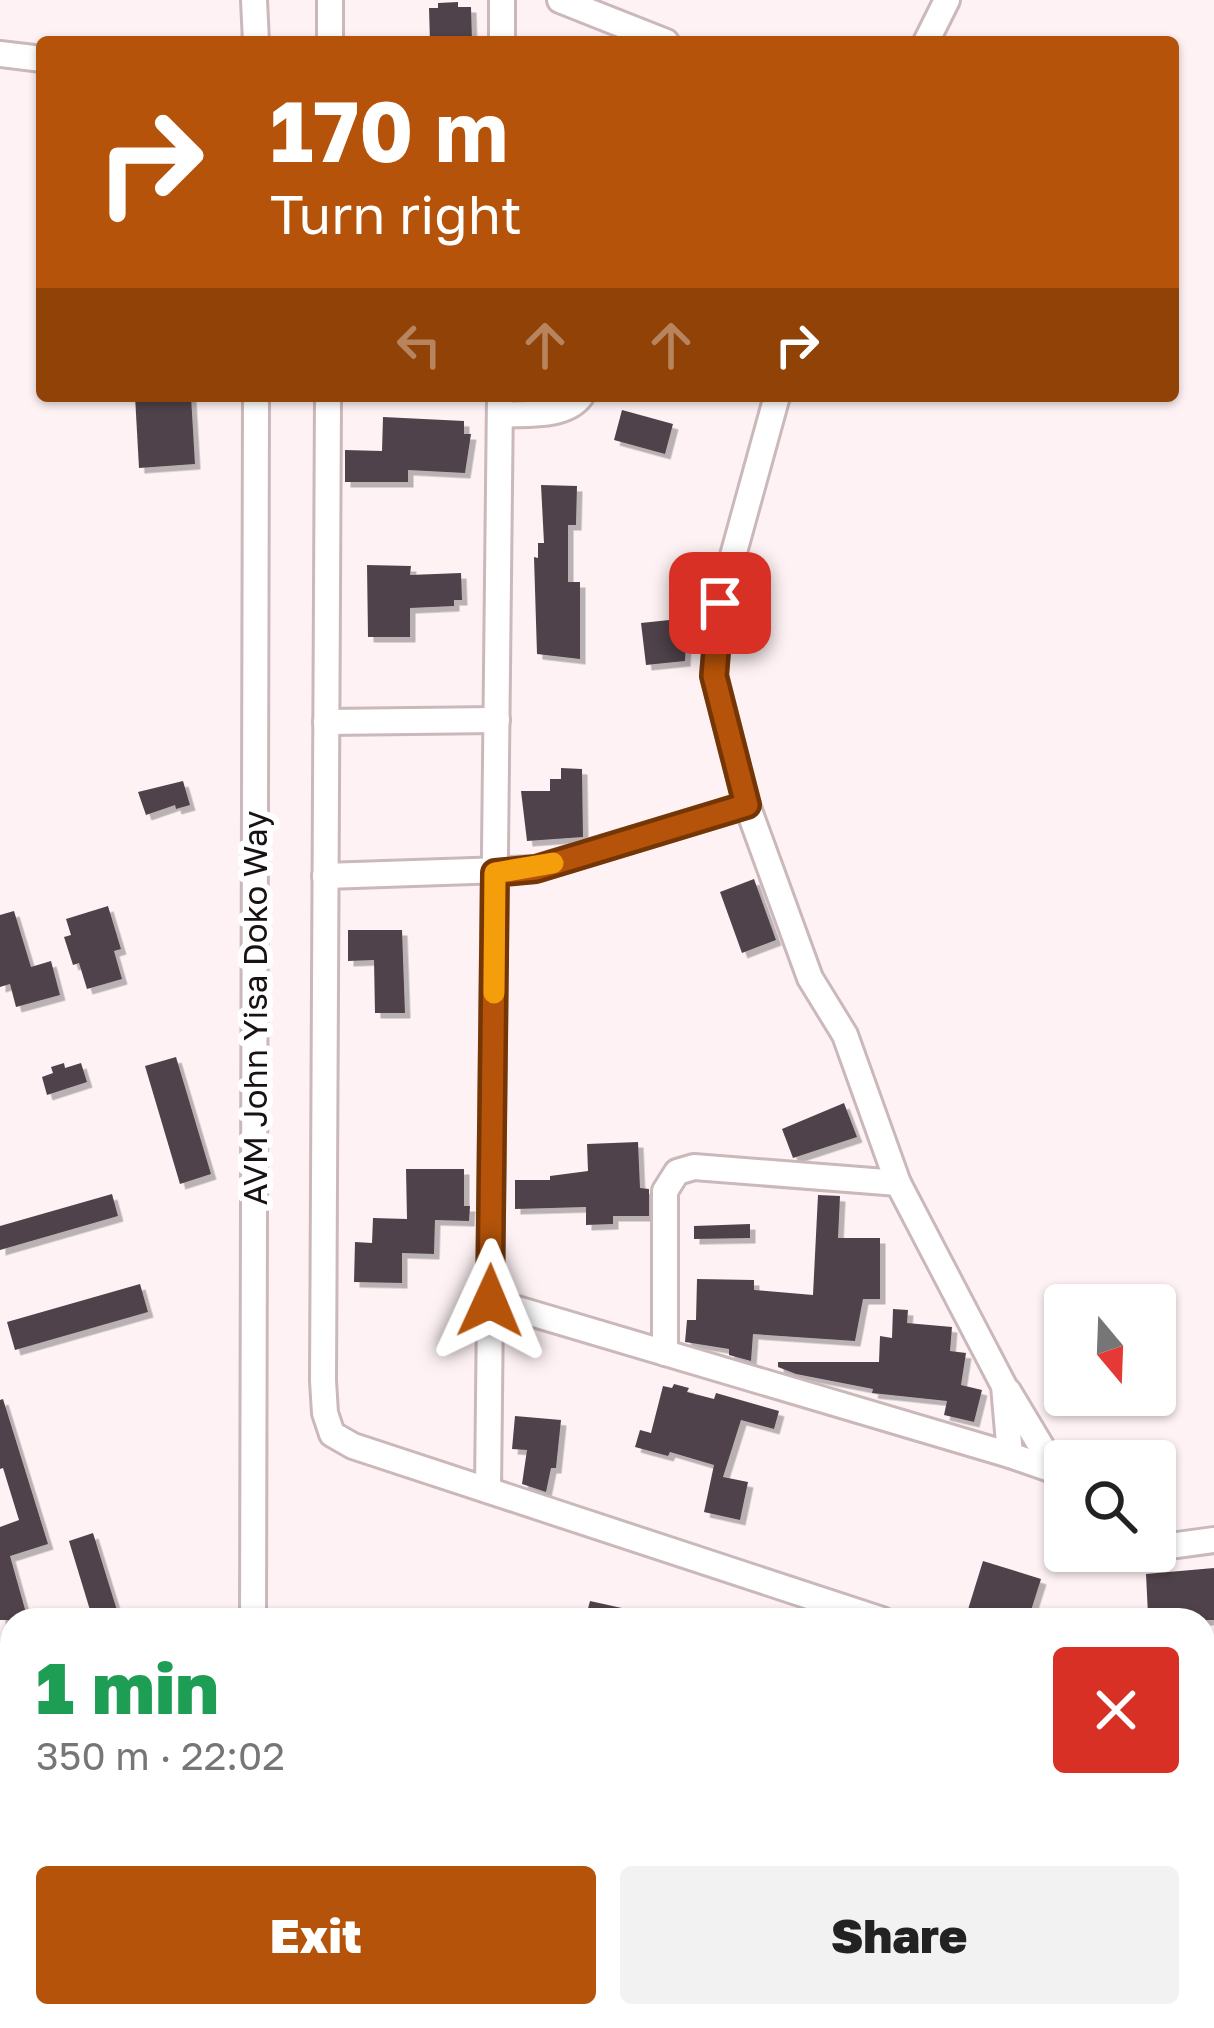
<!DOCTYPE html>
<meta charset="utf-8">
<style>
:root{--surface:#fff;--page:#f2f2f2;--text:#222;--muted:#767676;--accent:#b45309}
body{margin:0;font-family:"Golos Text",sans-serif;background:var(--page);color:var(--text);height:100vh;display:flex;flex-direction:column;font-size:45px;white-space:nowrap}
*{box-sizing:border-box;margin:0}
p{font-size:39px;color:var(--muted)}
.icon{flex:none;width:66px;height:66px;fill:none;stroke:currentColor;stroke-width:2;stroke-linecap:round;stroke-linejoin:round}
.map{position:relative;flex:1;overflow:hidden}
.sheet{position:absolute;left:0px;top:1608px;width:1215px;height:420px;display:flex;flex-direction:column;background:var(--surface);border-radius:36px 36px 0 0;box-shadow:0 3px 9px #0004}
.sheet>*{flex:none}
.hud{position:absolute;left:36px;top:36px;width:1143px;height:366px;border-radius:12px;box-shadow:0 3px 9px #0004;background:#b45309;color:#fff;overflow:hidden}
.needle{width:78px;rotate:161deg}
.fabs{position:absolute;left:1044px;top:1284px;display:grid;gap:24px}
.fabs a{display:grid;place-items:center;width:132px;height:132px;border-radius:12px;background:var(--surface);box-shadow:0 3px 9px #0004;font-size:60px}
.pin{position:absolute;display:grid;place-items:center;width:102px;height:102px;color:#fff;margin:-51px;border-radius:24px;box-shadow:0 6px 18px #0006}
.me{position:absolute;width:132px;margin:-66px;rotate:1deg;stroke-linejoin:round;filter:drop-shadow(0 0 9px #0008)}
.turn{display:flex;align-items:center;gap:42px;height:252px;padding:0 36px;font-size:54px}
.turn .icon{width:156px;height:156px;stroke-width:2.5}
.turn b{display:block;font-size:84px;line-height:102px}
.lanes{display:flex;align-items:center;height:114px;padding:0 36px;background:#0003;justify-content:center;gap:60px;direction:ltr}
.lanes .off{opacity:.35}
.round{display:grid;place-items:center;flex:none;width:126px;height:126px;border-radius:12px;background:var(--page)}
.summary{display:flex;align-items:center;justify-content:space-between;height:204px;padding:0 36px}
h1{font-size:72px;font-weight:800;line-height:90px;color:#1e9e55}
.cta{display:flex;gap:24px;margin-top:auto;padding:24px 36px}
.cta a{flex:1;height:138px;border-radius:12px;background:var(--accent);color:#fff;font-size:48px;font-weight:800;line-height:138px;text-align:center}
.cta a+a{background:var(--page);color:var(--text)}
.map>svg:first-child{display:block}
.building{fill:#4f434c;filter:url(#shadow)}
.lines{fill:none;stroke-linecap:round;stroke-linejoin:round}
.minor-casing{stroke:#cab8ba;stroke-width:30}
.minor{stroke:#fff;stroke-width:24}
.route-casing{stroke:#753606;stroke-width:30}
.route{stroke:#b45309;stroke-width:21}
.slow{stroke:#f59e0b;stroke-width:21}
.labels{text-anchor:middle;stroke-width:12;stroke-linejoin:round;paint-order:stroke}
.street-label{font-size:33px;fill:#191213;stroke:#fff}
</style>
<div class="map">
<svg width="1214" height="2028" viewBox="0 0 1214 2028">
<defs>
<filter id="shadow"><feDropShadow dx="5.5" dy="5.5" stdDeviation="0" flood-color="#0004"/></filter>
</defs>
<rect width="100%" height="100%" fill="#fef2f4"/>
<!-- building -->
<g class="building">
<polygon points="458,2 458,7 471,7 472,41 430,42 429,8 438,8 438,3"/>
<polygon points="135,396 191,396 195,464 139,468"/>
<polygon points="622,410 673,424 665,454 614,440"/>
<polygon points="383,417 464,421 464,434 471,434 465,473 408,470 408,482 345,482 345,450 382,451"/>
<polygon points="541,485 577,486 576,525 568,525 568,582 580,582 580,659 537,654 534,557 538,558 538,543 544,543"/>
<polygon points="367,565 411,566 410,575 461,573 462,600 454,600 454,606 410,608 410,637 368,637"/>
<polygon points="679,619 680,628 687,627 685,661 646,665 641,623"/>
<polygon points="561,768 582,769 583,837 527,841 521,791 550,791 550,779 561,779"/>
<polygon points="183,781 190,805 176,809 175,805 146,815 138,792"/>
<polygon points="754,879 776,940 742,953 720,892"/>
<polygon points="108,906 121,949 114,951 122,979 87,989 79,963 73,965 64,937 71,935 66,919"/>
<polygon points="14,911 31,967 51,961 60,995 16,1007 10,984 0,987 0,915"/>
<polygon points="348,930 402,930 405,1013 375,1013 374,960 348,961"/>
<polygon points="176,1057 211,1174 180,1184 145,1066"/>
<polygon points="64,1063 65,1068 81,1063 87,1082 47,1095 42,1077 53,1073 51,1067"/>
<polygon points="844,1103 857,1137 793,1158 782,1129"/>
<polygon points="638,1142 640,1188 649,1189 649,1216 613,1216 613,1224 586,1225 586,1207 515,1209 515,1180 550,1180 550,1176 588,1171 587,1144"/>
<polygon points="406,1169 464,1169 464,1206 470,1206 469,1221 435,1220 434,1254 402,1253 402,1283 354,1282 355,1242 372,1243 373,1218 407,1219"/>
<polygon points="112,1194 118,1216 0,1250 0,1226"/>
<polygon points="818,1195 840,1196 838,1238 880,1238 880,1299 863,1299 855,1341 753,1334 751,1361 729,1355 729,1349 685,1342 687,1320 696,1320 697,1279 754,1280 754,1290 813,1295"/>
<polygon points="750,1224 750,1238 694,1239 694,1226"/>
<polygon points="140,1284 148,1312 15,1350 7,1322"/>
<polygon points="893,1309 908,1310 907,1323 952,1327 950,1351 966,1353 961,1385 982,1390 974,1422 944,1415 947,1401 872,1393 873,1389 796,1374 778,1367 778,1362 879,1362 880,1336 892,1338"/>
<polygon points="674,1384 689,1388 687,1392 714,1399 716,1393 779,1411 774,1429 741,1420 723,1477 748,1482 740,1520 704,1512 714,1465 670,1452 668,1456 635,1447 640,1430 651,1433 663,1386 672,1388"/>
<polygon points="3,1399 48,1544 10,1556 28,1620 0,1620 0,1527 19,1520 3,1468 0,1469 0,1400"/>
<polygon points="515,1416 561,1420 556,1468 551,1468 546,1492 522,1484 527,1450 512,1449"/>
<polygon points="93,1533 120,1620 93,1620 69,1541"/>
<polygon points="983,1561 1041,1579 1028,1620 966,1616"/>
<polygon points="1214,1568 1214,1620 1192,1620 1192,1613 1148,1615 1146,1574"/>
<polygon points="590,1601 649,1614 648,1620 585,1620"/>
</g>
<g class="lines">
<defs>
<g id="minor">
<polyline points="254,0 256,42"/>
<polyline points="560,0 666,42"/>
<polyline points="330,42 330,0"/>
<polyline points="502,42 502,0"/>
<polyline points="926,42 947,0"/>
<polyline points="0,54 42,59"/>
<polyline points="328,396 323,1381 325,1413 332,1434 353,1446 882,1620"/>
<polyline points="777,396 720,603 714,675 747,805 810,978 845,1035 898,1183 1004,1386 1010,1455 1056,1471 1065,1480"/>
<path d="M 500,415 C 525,413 565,418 581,396"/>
<polyline points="326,722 497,720"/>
<polyline points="325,876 535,869 747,805"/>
<polyline points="490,1301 1010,1455"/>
<polyline points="665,1353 665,1191 677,1172 694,1167 898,1183"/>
<polyline points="1008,1391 1056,1471"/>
<polyline points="488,1490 500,396"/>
<polyline points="1155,1548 1214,1540"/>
<polyline points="253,1620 256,396"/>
<polyline points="1203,1735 1214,1734"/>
<polyline points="1203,1925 1214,1924"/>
<polyline points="0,1959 12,1959"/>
<polyline points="253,2016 255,2028"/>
<polyline points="1021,2016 1021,2028"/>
</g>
</defs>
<!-- minor casing -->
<use href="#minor" class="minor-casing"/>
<!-- minor -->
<use href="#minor" class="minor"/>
</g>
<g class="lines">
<defs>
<polyline id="route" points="490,1301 495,873 536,869 747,805 714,676 720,603"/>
</defs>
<!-- route casing -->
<use href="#route" class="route-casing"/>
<!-- route -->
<use href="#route" class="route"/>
<!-- slow -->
<polyline class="slow" points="494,993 495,873 553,863"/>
</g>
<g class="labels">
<!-- street labels -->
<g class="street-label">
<text transform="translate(255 1008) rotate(-90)" y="12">AVM John Yisa Doko Way</text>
</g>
</g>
</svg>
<div class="fabs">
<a><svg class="needle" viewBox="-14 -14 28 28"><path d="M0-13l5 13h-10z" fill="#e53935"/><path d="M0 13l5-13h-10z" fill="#767676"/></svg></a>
<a><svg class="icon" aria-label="search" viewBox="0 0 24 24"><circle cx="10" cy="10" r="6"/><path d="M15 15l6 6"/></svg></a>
</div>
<div class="pin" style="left:720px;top:603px;background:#d93025"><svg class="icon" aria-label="arrive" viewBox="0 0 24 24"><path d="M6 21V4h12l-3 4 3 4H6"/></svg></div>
<svg class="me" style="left:490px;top:1301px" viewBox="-20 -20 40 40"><path d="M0-17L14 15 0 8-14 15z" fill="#b45309" stroke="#fff" stroke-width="4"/></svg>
<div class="hud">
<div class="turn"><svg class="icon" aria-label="right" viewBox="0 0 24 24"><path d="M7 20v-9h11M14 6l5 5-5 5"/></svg><div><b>170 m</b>Turn right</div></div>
<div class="lanes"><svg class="icon off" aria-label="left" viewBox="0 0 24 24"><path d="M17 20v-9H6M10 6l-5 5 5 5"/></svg><svg class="icon off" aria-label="ahead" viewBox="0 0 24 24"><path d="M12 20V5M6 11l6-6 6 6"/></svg><svg class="icon off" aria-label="ahead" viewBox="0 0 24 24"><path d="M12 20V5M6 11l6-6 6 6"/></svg><svg class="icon" aria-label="right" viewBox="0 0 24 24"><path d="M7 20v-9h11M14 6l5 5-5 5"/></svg></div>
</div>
<section class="sheet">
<div class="summary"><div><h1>1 min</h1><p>350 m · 22:02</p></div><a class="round" style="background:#d93025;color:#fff"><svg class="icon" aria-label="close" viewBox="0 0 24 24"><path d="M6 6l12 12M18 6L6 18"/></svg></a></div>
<div class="cta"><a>Exit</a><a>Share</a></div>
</section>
</div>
